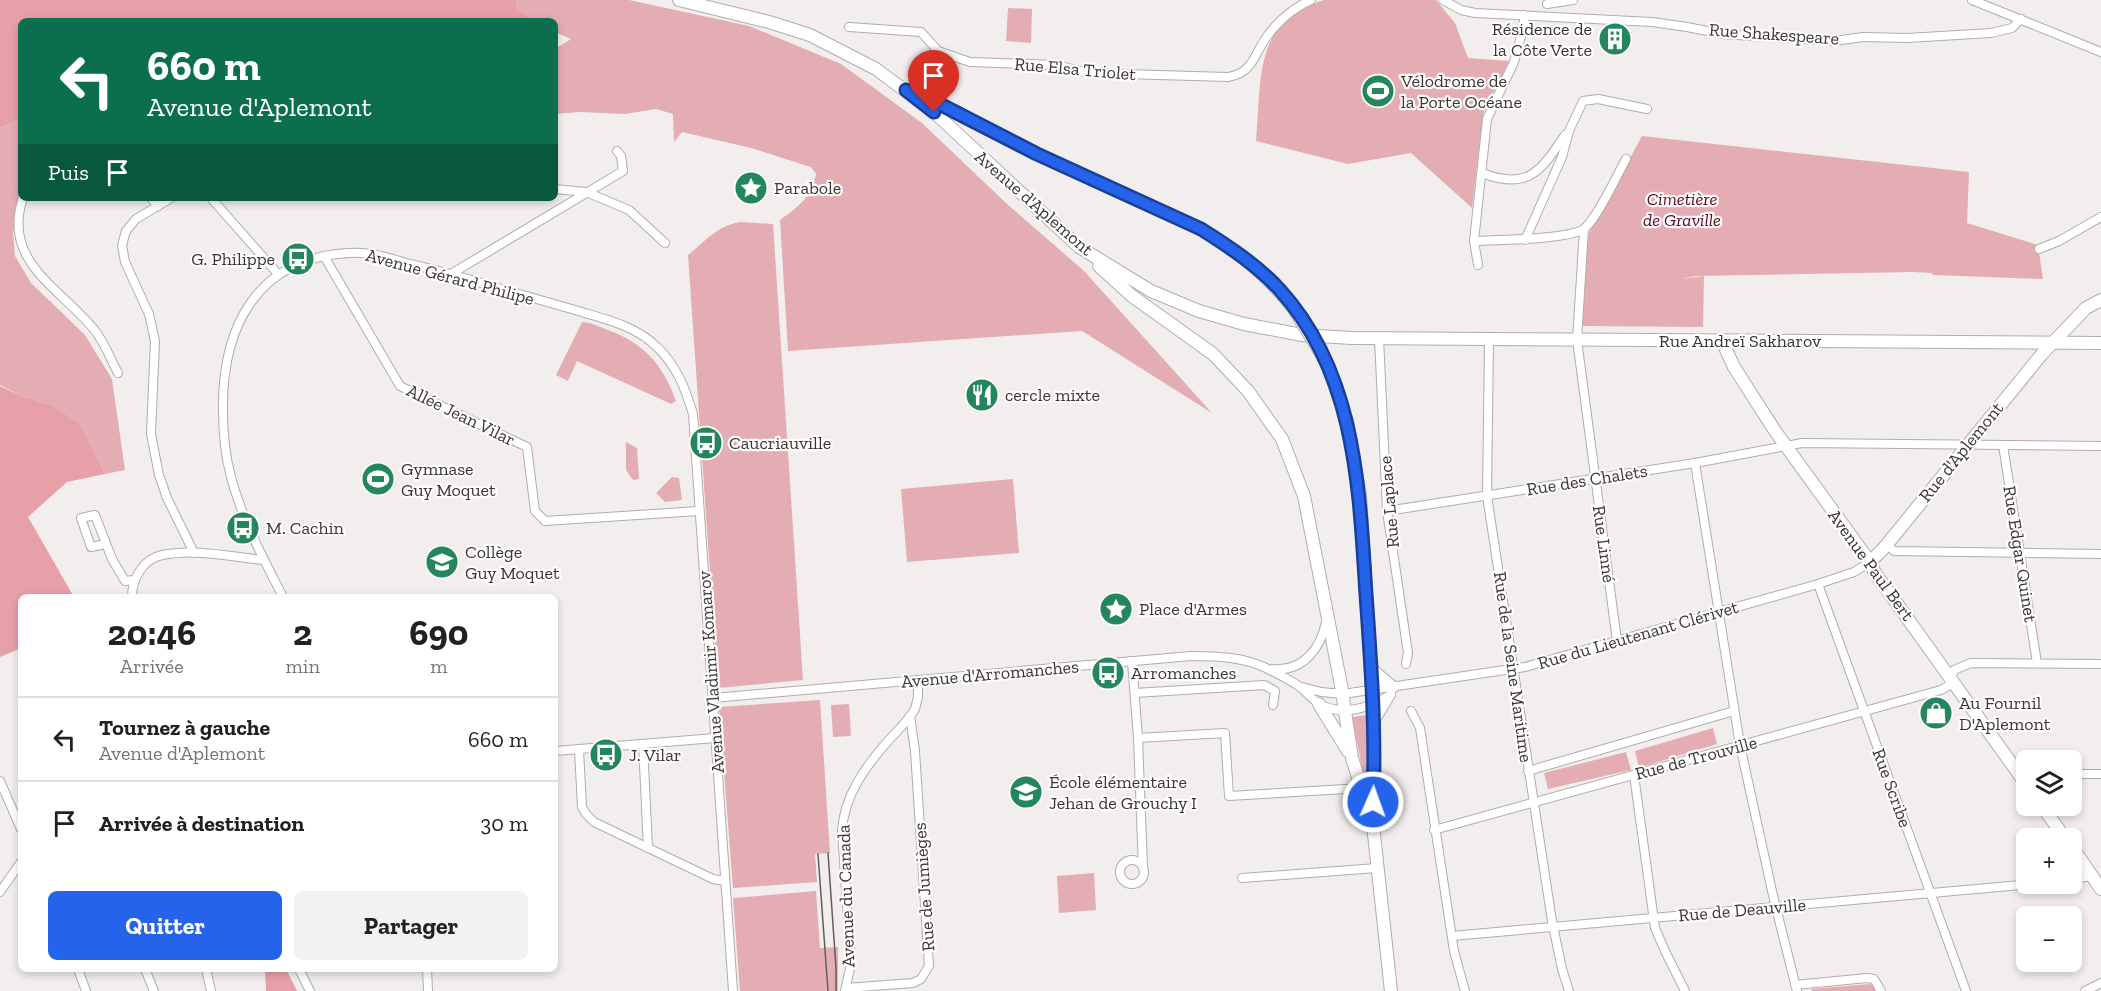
<!DOCTYPE html>
<html lang="fr">
<meta charset="utf-8">
<style>
:root{--surface:#fff;--page:#f2f2f2;--text:#202124;--muted:#757577;--line:#e0e0e0;--accent:#2563eb}
body{margin:0;font-family:"Zilla Slab",serif;background:var(--page);color:var(--text);height:100vh;display:flex;flex-direction:column;font-size:22px;white-space:nowrap}
*{box-sizing:border-box;margin:0}
p{font-size:20px;color:var(--muted)}
.icon{flex:none;width:33px;height:33px;fill:none;stroke:currentColor;stroke-width:2;stroke-linecap:round;stroke-linejoin:round}
.map{position:relative;flex:1;overflow:hidden}
.sheet{position:absolute;left:18px;top:594px;width:540px;height:378px;display:flex;flex-direction:column;background:var(--surface);border-radius:9px;box-shadow:0 3px 9px #0003}
.sheet>*{flex:none}
.hud{position:absolute;left:18px;top:18px;width:540px;height:183px;border-radius:9px;box-shadow:0 3px 9px #0003;background:#0b6e4f;color:#fff;overflow:hidden}
.tools{position:absolute;left:2016px;top:750px;display:grid;gap:12px}
.tools a{display:grid;place-items:center;width:66px;height:66px;border-radius:9px;background:var(--surface);box-shadow:0 3px 9px #0003;font-size:30px}
.pin{position:absolute;display:grid;place-items:center;width:51px;height:51px;color:#fff;margin:-62px -26px;border-radius:50% 50% 50% 0;rotate:-45deg;box-shadow:0 0 6px #0007}
.pin .icon{rotate:45deg}
.me{position:absolute;width:66px;margin:-33px;rotate:2deg;stroke-linejoin:round;filter:drop-shadow(0 0 4px #0008)}
.turn{display:flex;align-items:center;gap:21px;height:126px;padding:0 30px;font-size:27px}
.turn .icon{width:78px;height:78px;stroke-width:2.5}
.turn b{display:block;font-size:42px;line-height:51px}
.then{display:flex;align-items:center;height:57px;padding:0 30px;background:#0003;gap:12px;font-size:22px}
.eta{display:flex;justify-content:space-evenly;align-items:center;height:102px;text-align:center}
.eta b{font-size:36px;font-weight:700;line-height:42px}
.cta{display:flex;gap:12px;margin-top:auto;padding:12px 30px}
.cta a{flex:1;height:69px;border-radius:9px;background:var(--accent);color:#fff;font-size:24px;font-weight:700;line-height:69px;text-align:center}
.cta a+a{background:var(--page);color:var(--text)}
ul{padding:0;list-style:none}
li{display:flex;align-items:center;gap:18px;height:84px;padding:0 30px;border-top:2px solid var(--line)}
li div{flex:1}
li b{display:block;font-size:22px}
li em{font-style:normal}
.map>svg:first-child{display:block}
.green{fill:#e4adb3}
.forest{fill:#e7a0a8}
.lines{fill:none;stroke-linecap:round;stroke-linejoin:round}
.street-casing{stroke:#b1acad;stroke-width:10}
.secondary-casing{stroke:#b1acad;stroke-width:14}
.street{stroke:#fff;stroke-width:8}
.secondary{stroke:#fff;stroke-width:12}
.tram{stroke:#605e5e;stroke-width:1.5}
.secondary-bridge-casing{stroke:#b1acad;stroke-width:14;stroke-linecap:butt}
.secondary-bridge{stroke:#fff;stroke-width:12}
.route-casing{stroke:#184099;stroke-width:15}
.route{stroke:#2563eb;stroke-width:10}
.labels{text-anchor:middle;stroke-width:4.5;stroke-linejoin:round;paint-order:stroke}
.poi-label{font-size:18px;fill:#373535;stroke:#fffcfc;text-anchor:start}
.street-label{font-size:18px;fill:#373535;stroke:#fffcfc}
.park-label{font-size:18px;font-style:italic;fill:#5a041e;stroke:#fffcfc}
</style>
<div class="map">
<svg width="2101" height="991" viewBox="0 0 2101 991">
<rect width="100%" height="100%" fill="#f3eeee"/>
<!-- green -->
<g class="green">
<path d="M 516,0 L 629,0 L 749,26 L 841,64 L 922,123 L 1007,204 L 1084,271 L 1212,413 L 1082,331 L 788,351 L 780,220 C 798,207 812,197 816,174 L 811,167 L 751,148 L 682,132 L 674,142 L 673,114 L 656,109 L 625,114 L 580,112 L 555,114 L 555,49 L 571,39 L 555,32 L 555,21 L 536,21 L 518,9 Z"/>
<path d="M 1324,0 L 1436,0 L 1455,23 L 1468,58 L 1509,61 L 1483,114 L 1472,208 L 1411,153 L 1348,164 L 1256,141 C 1262,80 1252,21 1324,0 Z"/>
<polygon points="1008,8 1032,9 1031,43 1006,41"/>
<polygon points="21,119 21,198 13,233 15,256 31,283 85,335 112,379 125,470 105,474 80,423 52,405 21,396 0,385 0,128"/>
<polygon points="1642,136 1969,172 1967,223 2038,245 2043,279 1933,275 1932,273 1913,272 1696,276 1681,279 1704,276 1703,327 1582,326 1586,244 1589,233"/>
<path d="M 740,222 L 773,224 L 803,680 L 718,688 L 688,255 C 707,240 715,227 740,222 Z"/>
<path d="M 582,322 C 590,322 598,326 605,329 C 643,342 663,364 676,401 L 671,404 L 577,361 L 568,381 L 556,375 Z"/>
<polygon points="626,442 637,448 639,479 633,480 626,470"/>
<polygon points="672,477 679,478 682,500 665,502 656,493"/>
<polygon points="1013,479 1019,553 907,562 901,489"/>
<polygon points="820,700 830,853 815,854 817,882 733,888 719,707"/>
<polygon points="849,704 851,736 833,737 831,705"/>
<polygon points="1367,715 1372,818 1352,717"/>
<polygon points="1713,728 1717,744 1639,768 1635,751"/>
<polygon points="1626,752 1631,770 1548,789 1544,773"/>
<polygon points="1094,873 1096,910 1059,913 1057,876"/>
<polygon points="816,891 820,948 838,947 838,991 740,991 733,898"/>
<polygon points="1870,984 1874,986 1876,991 1812,991 1811,989"/>
</g>
<!-- forest -->
<g class="forest">
<polygon points="0,0 516,0 518,9 536,21 21,21 21,119 0,128"/>
<polygon points="0,386 21,396 52,405 80,423 105,474 67,482 28,517 74,597 21,597 21,648 0,657"/>
<polygon points="265,969 286,969 297,991 266,991"/>
</g>
<g class="lines">
<defs>
<g id="street">
<polyline points="1443,0 1461,10 1475,13 1652,22 1687,27 1722,34 1834,41 1863,37 1907,38 1991,33 2012,28 2021,19"/>
<polyline points="1972,0 2101,52"/>
<polyline points="1547,4 1573,0"/>
<path d="M 849,27 L 921,32 L 938,51 L 970,62 L 1056,65 L 1089,73 L 1228,77 C 1254,73 1254,53 1268,35 C 1280,19 1293,8 1311,0"/>
<path d="M 1482,173 C 1528,191 1541,171 1565,135"/>
<polyline points="555,189 586,192 629,210 665,243"/>
<path d="M 23,198 C 1,263 63,289 96,332 C 105,344 111,360 118,373"/>
<polyline points="151,198 158,206"/>
<polyline points="171,198 136,219 126,231 122,245 125,262 149,314 155,341 151,434 159,475 167,498 194,553"/>
<polyline points="211,198 278,274"/>
<polyline points="1584,229 1577,340 1617,641"/>
<polyline points="1525,240 1562,157 1569,131 1583,101 1598,99 1647,109"/>
<path d="M 1474,241 C 1495,240 1571,240 1585,228 C 1599,215 1616,177 1626,159"/>
<polyline points="2039,249 2059,241 2101,217"/>
<polyline points="324,256 400,386 527,447 535,511 545,521 699,511"/>
<polyline points="1478,265 1474,241 1487,119 1514,62 1524,25 1524,15"/>
<polyline points="451,274 623,171 621,156 617,151"/>
<polyline points="1379,338 1387,511 1408,653 1406,664"/>
<polyline points="1489,340 1487,496 1552,921 1562,969 1569,991"/>
<polyline points="2003,445 2037,663"/>
<polyline points="1695,463 1740,745 1774,900 1797,991"/>
<polyline points="1387,511 1695,463 1802,443 2101,446"/>
<polyline points="106,544 91,547 81,518 95,515 112,559 125,581 134,580"/>
<polyline points="1887,544 1894,551 2101,554"/>
<polyline points="1818,584 1966,991"/>
<path d="M 132,597 C 132,579 143,559 162,555 C 194,548 231,557 264,560"/>
<path d="M 283,597 C 263,558 242,519 231,477 C 225,455 223,432 223,410 C 222,327 257,258 348,253 C 369,251 389,258 410,264 C 441,271 471,280 502,289 C 526,296 551,303 575,310 C 604,319 635,325 657,347 C 677,366 685,388 693,414 L 733,991"/>
<polyline points="1132,661 1138,738 1143,868"/>
<path d="M 1273,669 C 1303,672 1321,648 1326,622"/>
<polyline points="1302,687 1321,692 1343,694 1525,667 1818,584 1854,572 1870,562"/>
<polyline points="1135,693 1264,685 1275,691 1273,705"/>
<path d="M 713,698 L 1191,656 C 1217,656 1245,657 1268,669 C 1278,674 1291,680 1300,687 C 1307,692 1313,701 1321,705 C 1345,716 1369,708 1390,695"/>
<polyline points="1411,711 1420,728 1454,951 1465,991"/>
<polyline points="1374,723 1391,695"/>
<polyline points="1138,738 1225,733 1229,796 1362,788"/>
<polyline points="643,744 648,848"/>
<polyline points="579,750 582,807 586,814 594,822 713,879 725,881"/>
<polyline points="555,751 715,738"/>
<polyline points="1528,771 1734,711"/>
<polyline points="2072,774 2101,774"/>
<polyline points="1634,775 1655,928 1665,951 1685,991"/>
<polyline points="0,781 21,829"/>
<polyline points="1434,830 1941,690 1948,686 1954,670 1971,663 2101,664"/>
<circle cx="1132" cy="872" r="12"/>
<polyline points="1242,878 1377,868"/>
<polyline points="2072,879 2092,876"/>
<polyline points="0,892 21,862"/>
<polyline points="1452,936 2032,884"/>
<polyline points="78,969 86,991"/>
<polyline points="145,969 154,991"/>
<polyline points="206,969 211,991"/>
<polyline points="299,969 310,991"/>
<polyline points="427,969 428,991"/>
<polyline points="1795,985 1867,978 1874,979 1881,991"/>
<polyline points="846,988 913,983 921,979 929,966 915,751 910,716"/>
<path d="M 845,991 L 851,964 L 842,831 C 844,796 865,767 888,741 C 897,731 908,721 915,709 L 918,697 L 918,680"/>
<polyline points="2085,991 2101,983"/>
</g>
<g id="secondary">
<polyline points="679,0 769,22 810,35 876,69 934,112 1079,247 1151,291 1199,311 1244,324 1302,335 1352,338 2101,343"/>
<path d="M 918,94 L 1037,154 L 1201,229 C 1236,250 1269,276 1294,309"/>
<polyline points="1099,266 1132,296 1213,354 1248,391 1282,439 1304,496 1341,685 1352,758 1373,825"/>
<polyline points="1722,341 1734,367 1775,431 1870,562 1875,573 2026,784"/>
<polyline points="1327,363 1347,421 1360,495 1374,723 1373,825 1391,991"/>
<polyline points="1870,562 1884,548 2042,354 2086,308 2101,300"/>
<polyline points="1371,669 1392,687"/>
<polyline points="1319,704 1348,751"/>
<polyline points="2042,806 2065,838"/>
<polyline points="2072,847 2101,889"/>
</g>
</defs>
<!-- street casing -->
<use href="#street" class="street-casing"/>
<!-- secondary casing -->
<use href="#secondary" class="secondary-casing"/>
<!-- street -->
<use href="#street" class="street"/>
<!-- secondary -->
<use href="#secondary" class="secondary"/>
<!-- tram -->
<g class="tram">
<polyline points="828,853 836,968 836,991"/>
<polyline points="818,854 828,991"/>
</g>
<defs>
<polyline id="secondary-bridge" points="1294,309 1327,363"/>
</defs>
<!-- secondary-bridge casing -->
<use href="#secondary-bridge" class="secondary-bridge-casing"/>
<!-- secondary-bridge -->
<use href="#secondary-bridge" class="secondary-bridge"/>
</g>
<g class="lines">
<defs>
<path id="route" d="M 934,112 L 906,90 L 926,97 L 1037,154 L 1201,229 C 1228,246 1257,265 1280,290 C 1356,374 1359,487 1366,594 C 1371,663 1376,732 1373,802"/>
</defs>
<!-- route casing -->
<use href="#route" class="route-casing"/>
<!-- route -->
<use href="#route" class="route"/>
</g>
<!-- icons -->
<defs>
<symbol id="building-disc" viewBox="-11 -11 22 22"><circle r="9.5" fill="#24865f" stroke="#fffcfc"/><path d="M-4-6H4V6H1V3H-1V6H-4ZM-2.5-4.3h1.7v1.8h-1.7ZM.8-4.3h1.7v1.8H.8ZM-2.5-1h1.7V.8h-1.7ZM.8-1h1.7V.8H.8Z" fill="#fff"/></symbol>
<symbol id="stadium-disc" viewBox="-11 -11 22 22"><circle r="9.5" fill="#24865f" stroke="#fffcfc"/><path d="M0-5a6.5 5 0 1 0 0 10a6.5 5 0 1 0 0-10ZM-3.5-1.8h7v3.6h-7Z" fill="#fff"/></symbol>
<symbol id="sight-disc" viewBox="-11 -11 22 22"><circle r="9.5" fill="#24865f" stroke="#fffcfc"/><path d="M0-6L1.8-2.2L6-1.7L2.9 1.2L3.7 5.4L0 3.3L-3.7 5.4L-2.9 1.2L-6-1.7L-1.8-2.2Z" fill="#fff"/></symbol>
<symbol id="bus-disc" viewBox="-11 -11 22 22"><circle r="9.5" fill="#24865f" stroke="#fffcfc"/><path d="M-5-6H5V4H4V6H2V4H-2V6H-4V4H-5ZM-3.5-4V0h7V-4ZM-3.5 1.2v1.5H-2V1.2ZM2 1.2v1.5H3.5V1.2Z" fill="#fff"/></symbol>
<symbol id="restaurant-disc" viewBox="-11 -11 22 22"><circle r="9.5" fill="#24865f" stroke="#fffcfc"/><path d="M-5-6h1v4h1v-4h1v4h1v-4h1v5L-1.5 .5V6h-2V.5L-5-1ZM5-6V6H3V1.5H1.5Q1.5-4 5-6Z" fill="#fff"/></symbol>
<symbol id="school-disc" viewBox="-11 -11 22 22"><circle r="9.5" fill="#24865f" stroke="#fffcfc"/><path d="M0-5L7-2L0 1L-7-2ZM-4 1L0 2.5L4 1V4Q0 6-4 4Z" fill="#fff"/></symbol>
<symbol id="shop-disc" viewBox="-11 -11 22 22"><circle r="9.5" fill="#24865f" stroke="#fffcfc"/><path d="M-5-2.5h2.3a2.7 3.5 0 0 1 5.4 0H5L5.5 6h-11ZM-1.5-2.5h3a1.5 2.3 0 0 0-3 0Z" fill="#fff"/></symbol>
</defs>
<g fill-rule="evenodd">
<use href="#building-disc" x="1596" y="20" width="38" height="38"/>
<use href="#stadium-disc" x="1359" y="72" width="38" height="38"/>
<use href="#sight-disc" x="732" y="169" width="38" height="38"/>
<use href="#bus-disc" x="279" y="240" width="38" height="38"/>
<use href="#restaurant-disc" x="963" y="376" width="38" height="38"/>
<use href="#bus-disc" x="687" y="424" width="38" height="38"/>
<use href="#stadium-disc" x="359" y="460" width="38" height="38"/>
<use href="#bus-disc" x="224" y="509" width="38" height="38"/>
<use href="#school-disc" x="423" y="543" width="38" height="38"/>
<use href="#sight-disc" x="1097" y="590" width="38" height="38"/>
<use href="#bus-disc" x="1089" y="654" width="38" height="38"/>
<use href="#shop-disc" x="1917" y="694" width="38" height="38"/>
<use href="#bus-disc" x="587" y="736" width="38" height="38"/>
<use href="#school-disc" x="1007" y="773" width="38" height="38"/>
</g>
<g class="labels">
<!-- poi labels -->
<g class="poi-label">
<text x="1592" y="35" text-anchor="end">Résidence de<tspan x="1592" dy="21">la Côte Verte</tspan></text>
<text x="1401" y="87">Vélodrome de<tspan x="1401" dy="21">la Porte Océane</tspan></text>
<text x="774" y="194">Parabole</text>
<text x="275" y="265" text-anchor="end">G. Philippe</text>
<text x="1005" y="401">cercle mixte</text>
<text x="729" y="449">Caucriauville</text>
<text x="401" y="475">Gymnase<tspan x="401" dy="21">Guy Moquet</tspan></text>
<text x="266" y="534">M. Cachin</text>
<text x="465" y="558">Collège<tspan x="465" dy="21">Guy Moquet</tspan></text>
<text x="1139" y="615">Place d'Armes</text>
<text x="1131" y="679">Arromanches</text>
<text x="1959" y="709">Au Fournil<tspan x="1959" dy="21">D'Aplemont</tspan></text>
<text x="629" y="761">J. Vilar</text>
<text x="1049" y="788">École élémentaire<tspan x="1049" dy="21">Jehan de Grouchy I</tspan></text>
</g>
<!-- street labels -->
<g class="street-label">
<text transform="translate(1774 34) rotate(4)" y="6">Rue Shakespeare</text>
<text transform="translate(1075 69) rotate(5)" y="6">Rue Elsa Triolet</text>
<text transform="translate(1034 203) rotate(41)" y="6">Avenue d'Aplemont</text>
<text transform="translate(450 277) rotate(15)" y="6">Avenue Gérard Philipe</text>
<text x="1740" y="347">Rue Andreï Sakharov</text>
<text transform="translate(461 415) rotate(26)" y="6">Allée Jean Vilar</text>
<text transform="translate(1961 452) rotate(-51)" y="6">Rue d'Aplemont</text>
<text transform="translate(1587 480) rotate(-9)" y="6">Rue des Chalets</text>
<text transform="translate(1389 502) rotate(-95)" y="6">Rue Laplace</text>
<text transform="translate(1604 544) rotate(82)" y="6">Rue Linné</text>
<text transform="translate(2020 554) rotate(81)" y="6">Rue Edgar Quinet</text>
<text transform="translate(1871 565) rotate(54)" y="6">Avenue Paul Bert</text>
<text transform="translate(1638 635) rotate(-16)" y="6">Rue du Lieutenant Clérivet</text>
<text transform="translate(1513 667) rotate(82)" y="6">Rue de la Seine Maritime</text>
<text transform="translate(711 672) rotate(-94)" y="6">Avenue Vladimir Komarov</text>
<text transform="translate(990 674) rotate(-5)" y="6">Avenue d'Arromanches</text>
<text transform="translate(1696 758) rotate(-15)" y="6">Rue de Trouville</text>
<text transform="translate(1892 788) rotate(70)" y="6">Rue Scribe</text>
<text transform="translate(924 887) rotate(-94)" y="6">Rue de Jumièges</text>
<text transform="translate(846 896) rotate(-92)" y="6">Avenue du Canada</text>
<text transform="translate(1742 910) rotate(-5)" y="6">Rue de Deauville</text>
</g>
<!-- park labels -->
<g class="park-label">
<text x="1682" y="205">Cimetière<tspan x="1682" dy="21">de Graville</tspan></text>
</g>
</g>
</svg>
<div class="tools">
<a><svg class="icon" aria-label="layers" viewBox="0 0 24 24"><path d="M12 4l9 5-9 5-9-5zM3 14l9 5 9-5"/></svg></a>
<a>+</a>
<a>−</a>
</div>
<div class="pin" style="left:934px;top:112px;background:#d93025"><svg class="icon" aria-label="arrive" viewBox="0 0 24 24"><path d="M6 21V4h12l-3 4 3 4H6"/></svg></div>
<svg class="me" style="left:1373px;top:802px" viewBox="-20 -20 40 40"><circle r="17" fill="#2563eb" stroke="#fff" stroke-width="3"/><path d="M0-11L8 9 0 5-8 9z" fill="#fff"/></svg>
<div class="hud">
<div class="turn"><svg class="icon" aria-label="left" viewBox="0 0 24 24"><path d="M17 20v-9H6M10 6l-5 5 5 5"/></svg><div><b>660 m</b>Avenue d'Aplemont</div></div>
<div class="then">Puis<svg class="icon" aria-label="arrive" viewBox="0 0 24 24"><path d="M6 21V4h12l-3 4 3 4H6"/></svg></div>
</div>
<section class="sheet">
<div class="eta">
<div><b>20:46</b><p>Arrivée</p></div>
<div><b>2</b><p>min</p></div>
<div><b>690</b><p>m</p></div>
</div>
<ul>
<li><svg class="icon" aria-label="left" viewBox="0 0 24 24"><path d="M17 20v-9H6M10 6l-5 5 5 5"/></svg><div><b>Tournez à gauche</b><p>Avenue d'Aplemont</p></div><em>660 m</em></li>
<li><svg class="icon" aria-label="arrive" viewBox="0 0 24 24"><path d="M6 21V4h12l-3 4 3 4H6"/></svg><div><b>Arrivée à destination</b></div><em>30 m</em></li>
</ul>
<div class="cta"><a>Quitter</a><a>Partager</a></div>
</section>
</div>
